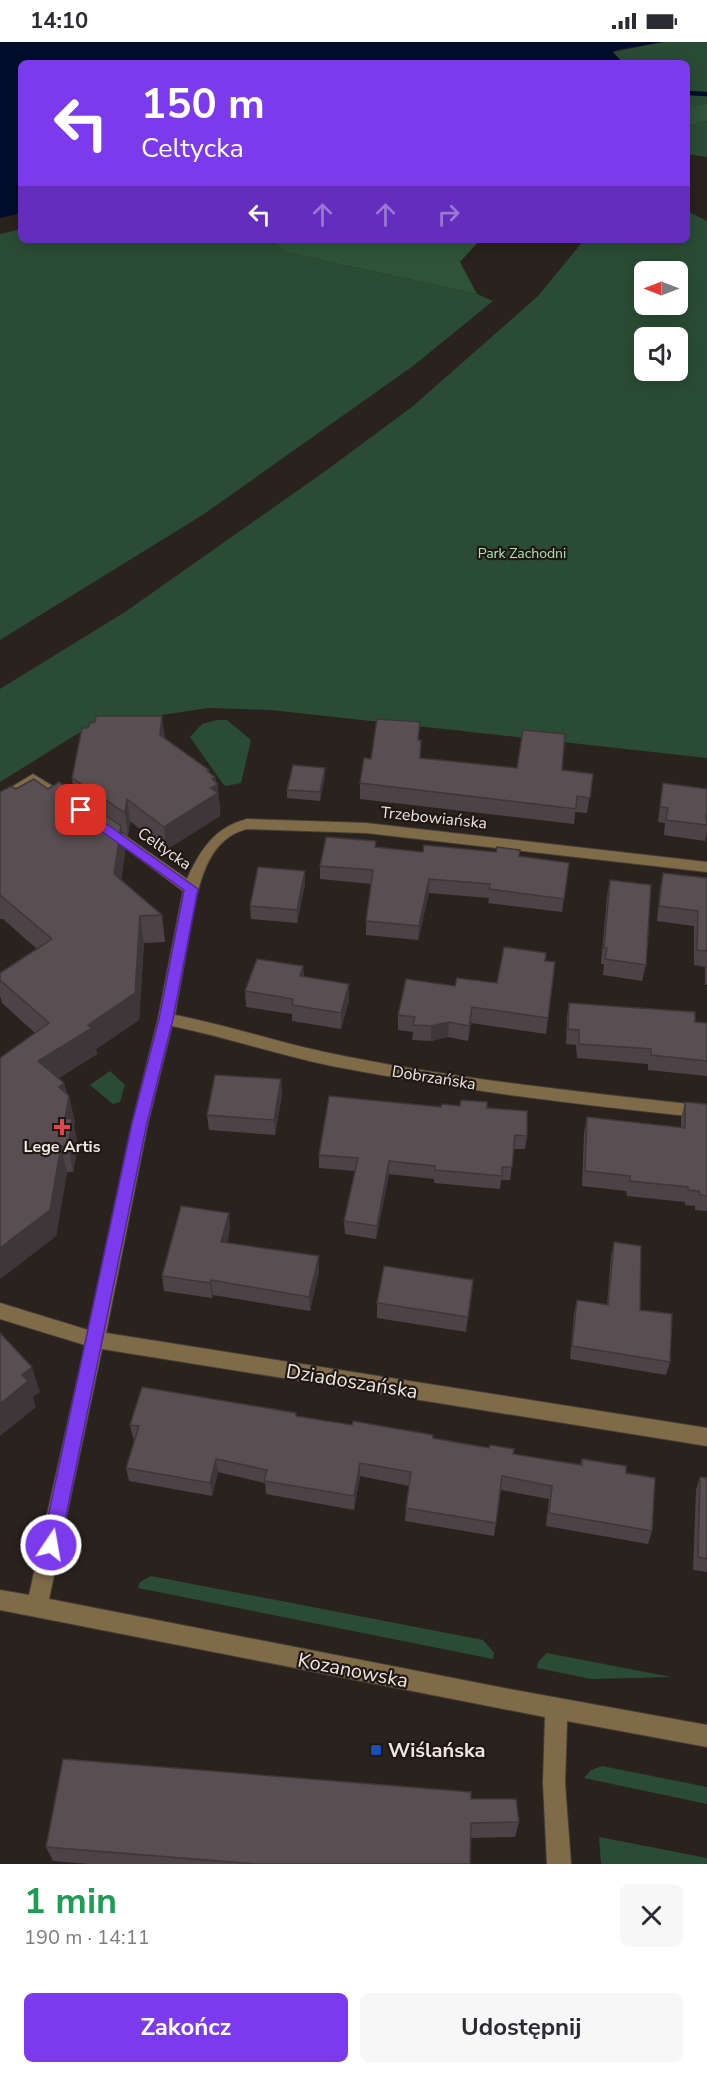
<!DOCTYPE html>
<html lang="pl">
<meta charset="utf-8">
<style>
:root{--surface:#fff;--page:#f7f7f7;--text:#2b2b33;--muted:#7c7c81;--accent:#7c3aed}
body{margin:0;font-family:"Nunito Sans",sans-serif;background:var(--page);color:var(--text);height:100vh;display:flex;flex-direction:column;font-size:22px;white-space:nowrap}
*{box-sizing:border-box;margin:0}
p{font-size:20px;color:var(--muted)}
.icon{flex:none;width:33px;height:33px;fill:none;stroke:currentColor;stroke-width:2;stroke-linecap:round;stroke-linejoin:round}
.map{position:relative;height:1822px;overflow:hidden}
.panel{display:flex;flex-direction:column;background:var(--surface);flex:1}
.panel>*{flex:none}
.banner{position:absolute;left:18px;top:18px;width:672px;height:183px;border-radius:9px;box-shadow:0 3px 15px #0003;background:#7c3aed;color:#fff;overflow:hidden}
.needle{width:39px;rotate:270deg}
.tools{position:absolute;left:634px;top:219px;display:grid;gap:12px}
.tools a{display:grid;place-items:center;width:54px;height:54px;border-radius:9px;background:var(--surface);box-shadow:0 3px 15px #0003;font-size:30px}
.pin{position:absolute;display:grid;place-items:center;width:51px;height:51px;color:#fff;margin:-26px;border-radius:12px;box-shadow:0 3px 9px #0006}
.me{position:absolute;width:66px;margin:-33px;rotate:12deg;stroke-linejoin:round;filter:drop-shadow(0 0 4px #0008)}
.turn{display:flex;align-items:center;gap:21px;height:126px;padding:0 24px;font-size:27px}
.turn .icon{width:78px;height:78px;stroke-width:2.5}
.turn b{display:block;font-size:42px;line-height:51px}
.lanes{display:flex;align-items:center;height:57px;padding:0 24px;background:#0003;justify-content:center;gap:30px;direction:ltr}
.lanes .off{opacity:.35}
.round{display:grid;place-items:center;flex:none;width:63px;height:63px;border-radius:9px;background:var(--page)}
.headline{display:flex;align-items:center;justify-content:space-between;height:102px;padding:0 24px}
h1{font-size:36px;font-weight:700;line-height:45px;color:#1e9e55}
.action{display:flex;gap:12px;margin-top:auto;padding:12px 24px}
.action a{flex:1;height:69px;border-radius:9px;background:var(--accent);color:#fff;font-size:24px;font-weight:700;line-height:69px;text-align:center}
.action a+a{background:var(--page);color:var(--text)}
.status{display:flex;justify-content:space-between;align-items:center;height:42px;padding:0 30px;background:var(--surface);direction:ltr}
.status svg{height:16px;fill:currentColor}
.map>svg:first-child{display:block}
.green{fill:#2b4c34;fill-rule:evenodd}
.forest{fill:#2e5338}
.water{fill:#010e2b}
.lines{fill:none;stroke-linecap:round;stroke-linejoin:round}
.stream{stroke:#010e2b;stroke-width:4.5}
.minor-casing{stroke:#453e38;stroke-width:2}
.minor{fill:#806b49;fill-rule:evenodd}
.wall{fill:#4d4347}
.shaded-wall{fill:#3e3739}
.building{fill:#594e52;stroke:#3e3739;stroke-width:1.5}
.route{fill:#7c3aed;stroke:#51269a;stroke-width:1.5}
.health-dot{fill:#e0444e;stroke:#211813;stroke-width:2}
.transit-dot{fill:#1a4fb4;stroke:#211813;stroke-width:2}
.labels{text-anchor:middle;stroke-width:4.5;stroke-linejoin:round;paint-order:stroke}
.far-park-label{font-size:14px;fill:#a6e5b5;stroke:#211813}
.street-label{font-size:16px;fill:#ede7e3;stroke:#211813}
.poi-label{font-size:16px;font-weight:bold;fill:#ede7e3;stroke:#211813}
.near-street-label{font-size:20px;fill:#ede7e3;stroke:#211813}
.near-poi-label{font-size:20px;font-weight:bold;fill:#ede7e3;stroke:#211813;text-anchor:start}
</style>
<div class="status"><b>14:10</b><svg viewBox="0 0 49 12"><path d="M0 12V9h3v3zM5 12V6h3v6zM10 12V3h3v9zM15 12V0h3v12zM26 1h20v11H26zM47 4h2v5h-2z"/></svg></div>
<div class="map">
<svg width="707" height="1822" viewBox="0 0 707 1822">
<rect width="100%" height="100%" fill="#2a221c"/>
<!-- green -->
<g class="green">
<polygon points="663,0 707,0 707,61 687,66 687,21 623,21 613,10"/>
<polygon points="707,79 707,115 687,112 687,84"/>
<path d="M 687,169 L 707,179 L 707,716 L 271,668 L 208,666 L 101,682 L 77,692 L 0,740 L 0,647 L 125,570 L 324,430 L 412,365 L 538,254 L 584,198 L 687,198 ZM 645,230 L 678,230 L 678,262 L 645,262 ZM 645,296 L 678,296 L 678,328 L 645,328 Z"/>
<polygon points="21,187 21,198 282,198 276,199 284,210 477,252 493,259 413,324 204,472 0,598 0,192"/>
<polygon points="217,678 227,678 251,698 241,741 226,744 223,742 190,695 202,682"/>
<polygon points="110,1029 125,1043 120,1060 113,1062 90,1043"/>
<polygon points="151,1534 483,1598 494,1611 493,1617 138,1546 140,1540"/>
<polygon points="547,1611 671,1635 591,1637 537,1626 538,1620"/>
<polygon points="602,1724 707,1745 707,1762 584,1736 591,1728"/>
<polygon points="599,1795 707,1816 707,1822 601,1822"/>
</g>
<!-- forest -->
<g class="forest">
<polygon points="707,61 707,79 687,84 687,66"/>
<polygon points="282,198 480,198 460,220 477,252 284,210 275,200"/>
</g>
<!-- water -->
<polygon class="water" points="0,0 663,0 616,8 613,10 623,21 21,21 21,171 0,176"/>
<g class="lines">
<!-- stream -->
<polyline class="stream" points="687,51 707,52"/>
<defs>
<g id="minor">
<polygon points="33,732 69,754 71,757 69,760 59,760 33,742 0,762 0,752"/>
<path d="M 247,777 L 366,781 L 707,820 L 707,830 L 366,791 L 247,787 C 200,798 196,861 188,900 C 184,924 179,948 175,973 C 227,983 277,1000 329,1011 C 453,1037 581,1050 707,1064 L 707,1076 C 581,1063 456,1048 332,1024 C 278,1013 226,995 172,984 L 148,1081 L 106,1291 L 707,1386 L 707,1404 L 102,1307 L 49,1557 L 509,1647 L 707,1683 L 707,1705 L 567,1679 L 565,1741 L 571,1822 L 547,1822 L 543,1741 L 545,1675 L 0,1568 L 0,1548 L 29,1553 L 85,1303 L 0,1277 L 0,1261 L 88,1288 L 132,1081 L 158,977 L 183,849 L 101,788 L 103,785 L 113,785 L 187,837 C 200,808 215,785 247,777 Z"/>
</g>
</defs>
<!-- minor casing -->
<use href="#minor" class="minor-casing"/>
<!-- minor -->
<use href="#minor" class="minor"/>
</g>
<!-- wall -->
<g class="wall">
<polygon points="165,697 209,728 209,731 215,735 220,764 220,774 166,808 130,779 128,794 122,790 125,811 121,838 162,873 165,900 144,901 139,978 96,1007 97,1012 59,1036 64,1041 75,1080 74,1085 78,1103 73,1130 67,1130 56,1194 0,1237 0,1016 35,991 2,961 0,954 0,931 37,907 3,877 0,877 0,750 16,747 48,747 74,750 72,736"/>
<polygon points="419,698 421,716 517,726 562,728 593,732 587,771 575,770 574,782 360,757 360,741 371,717"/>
<polygon points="325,726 325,734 320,759 287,756 287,748"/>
<polygon points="663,741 707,747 707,790 705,799 664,793 665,781 658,780"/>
<polygon points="376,805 423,810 519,814 569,821 562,870 488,861 489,856 429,851 418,898 366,893 366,879 371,842 320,837 320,824"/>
<polygon points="305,829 305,842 297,881 251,877 250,864"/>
<polygon points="663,831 707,836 707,943 705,943 705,925 694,923 694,884 657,879 660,846"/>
<polygon points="610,838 646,923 642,939 603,933 604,922 601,922 607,854"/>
<polygon points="545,919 555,920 546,992 471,981 468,999 448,995 431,999 412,998 413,990 398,988 398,973 455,944 497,941"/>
<polygon points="303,924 304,935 349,942 349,958 341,987 292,979 292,972 246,965 245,949"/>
<polygon points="569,961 707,981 707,1034 648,1028 648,1022 577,1016 576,1003 566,1002 567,975"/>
<polygon points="281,1037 282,1053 275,1093 209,1088 207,1073"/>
<polygon points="685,1060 707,1062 707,1169 695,1168 695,1164 685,1163 685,1160 627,1154 626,1149 582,1144 584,1091 587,1075 681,1085 681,1076"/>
<polygon points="441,1065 487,1066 527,1094 525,1107 514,1107 510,1138 501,1138 500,1147 434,1141 434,1137 389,1132 376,1197 345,1192 344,1179 355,1129 319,1126 319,1113"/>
<polygon points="230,1186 227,1200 319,1229 310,1269 213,1253 212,1256 164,1249 162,1234"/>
<polygon points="614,1200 640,1268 670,1320 666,1333 570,1317 574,1271 577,1258 607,1262 611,1214"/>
<polygon points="473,1238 466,1290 377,1276 377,1261"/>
<polygon points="297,1374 433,1396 513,1412 580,1423 582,1417 626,1431 652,1489 648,1502 546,1484 549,1457 501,1448 494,1494 405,1479 406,1466 409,1444 360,1434 354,1468 266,1452 265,1441 218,1430 212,1454 129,1439 126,1426 135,1397 133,1396 130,1383"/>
<polygon points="700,1435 707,1436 707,1530 693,1528 696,1448"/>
<polygon points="471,1757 519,1780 515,1795 471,1796 470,1822 89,1822 53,1819 46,1805"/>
</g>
<!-- shaded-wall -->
<g class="shaded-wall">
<polygon points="162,674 165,696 162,716 160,693"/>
<polygon points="325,726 325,734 320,759 320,750"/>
<polygon points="215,735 216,743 218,742 220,774 166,808 164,785 211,746 212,737"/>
<polygon points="127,757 130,779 128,794 125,771"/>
<polygon points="121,784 125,811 118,859 114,832"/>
<polygon points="305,829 305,842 297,881 297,868"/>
<polygon points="429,837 429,851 418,898 419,884"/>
<polygon points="140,874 144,901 139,978 96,1007 97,1012 44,1045 38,1019 88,983"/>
<polygon points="303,924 304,940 300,934"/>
<polygon points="349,942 349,958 341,987 341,971"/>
<polygon points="472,965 471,981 468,999 469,984"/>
<polygon points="449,980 448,995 431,999 431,984"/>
<polygon points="281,1037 282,1053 275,1093 274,1078"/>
<polygon points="64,1041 68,1060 69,1054 75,1080 74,1085 78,1103 73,1130 68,1104 59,1045"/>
<polygon points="61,1104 67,1130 56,1194 0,1237 0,1206"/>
<polygon points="389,1119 389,1132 376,1197 377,1184"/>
<polygon points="229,1171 230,1186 223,1215 221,1200"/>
<polygon points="319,1214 319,1229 310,1269 309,1255"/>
<polygon points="211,1238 213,1253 212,1256 210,1241"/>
<polygon points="473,1238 472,1253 466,1290 468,1275"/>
<polygon points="32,1325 40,1350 33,1355 36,1365 0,1394 0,1362 22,1333"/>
<polygon points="216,1417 218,1430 212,1454 210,1441"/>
<polygon points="360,1421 360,1434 354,1468 354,1454"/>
</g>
<!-- building -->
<g class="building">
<polygon points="96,674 162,674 160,693 209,728 207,729 215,735 212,737 218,742 211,746 218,751 164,785 127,757 125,771 72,736 82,686 88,686 90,681 95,680"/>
<polygon points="377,677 420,680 418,698 421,698 420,716 517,726 523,688 565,692 562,728 593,732 590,756 577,754 576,767 360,741 364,716 371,717"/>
<polygon points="293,723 325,726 320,750 287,748"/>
<polygon points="34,737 48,747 59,740 121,784 114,832 162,873 140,874 135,951 88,983 92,986 38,1019 64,1041 59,1045 69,1054 65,1076 72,1077 68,1104 61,1104 50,1168 0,1206 0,1016 49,981 0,938 0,931 52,897 0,853 0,750 11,744 16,747"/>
<polygon points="663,741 707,747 707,773 706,773 707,783 666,778 668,766 660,765"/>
<polygon points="326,795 376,799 375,805 423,810 424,803 496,810 497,805 520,808 519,814 569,821 564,857 489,847 490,842 429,837 419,884 366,879 373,828 320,824"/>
<polygon points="258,825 305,829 297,868 250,864"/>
<polygon points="663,831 707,836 707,909 697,908 698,869 659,864"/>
<polygon points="610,838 651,843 646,923 605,917 607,906 604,906"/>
<polygon points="504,905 546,911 545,919 555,920 548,976 472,965 469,984 449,980 431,984 413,983 415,975 398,973 406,937 455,944 457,936 497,941"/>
<polygon points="257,917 303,924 300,934 349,942 341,971 292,963 293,957 245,949"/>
<polygon points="569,961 695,970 695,980 707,981 707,1019 651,1013 651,1007 579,1002 579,988 568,987"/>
<polygon points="215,1033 281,1037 274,1078 207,1073"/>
<polygon points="329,1054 441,1065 442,1062 460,1064 461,1058 487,1060 487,1066 527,1069 527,1094 515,1093 512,1125 502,1125 502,1134 435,1128 435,1124 389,1119 377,1184 344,1179 358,1116 319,1113"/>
<polygon points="685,1060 707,1062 707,1154 700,1153 699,1149 688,1148 688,1145 630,1139 630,1134 585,1129 587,1075 685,1086"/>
<polygon points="181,1164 229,1171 221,1200 319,1214 309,1255 211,1238 210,1241 162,1234"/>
<polygon points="614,1200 641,1204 640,1268 672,1272 670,1320 572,1304 577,1258 608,1263"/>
<polygon points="384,1224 473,1238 468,1275 377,1261"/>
<polygon points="0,1291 32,1325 22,1333 28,1339 0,1362"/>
<polygon points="142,1345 273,1367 296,1371 296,1374 352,1383 353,1379 433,1393 433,1396 489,1406 490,1403 514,1407 513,1412 582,1423 582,1417 626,1424 626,1431 655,1436 652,1489 549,1471 552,1444 502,1434 496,1481 406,1466 411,1430 360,1421 354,1454 264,1439 267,1428 216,1417 210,1441 126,1426 139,1384 130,1383"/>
<polygon points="700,1435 707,1436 707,1517 698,1515"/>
<polygon points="63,1717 471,1750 471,1757 516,1757 519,1780 471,1781 470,1822 256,1822 46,1805"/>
</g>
<!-- route -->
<polygon class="route" points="81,764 198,847 173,977 147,1081 60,1503 58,1509 51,1512 45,1509 42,1503 132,1081 159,977 184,848 76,771 74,768"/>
<!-- markers -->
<path class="health-dot" d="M59 1076h6v6h6v6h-6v6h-6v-6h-6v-6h6z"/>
<rect class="transit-dot" x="370" y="1702" width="12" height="12" rx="3"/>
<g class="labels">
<!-- far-park labels -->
<g class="far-park-label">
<text x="522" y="516">Park Zachodni</text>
</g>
<!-- street labels -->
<g class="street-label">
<text transform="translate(434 775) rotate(6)" y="6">Trzebowiańska</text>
<text transform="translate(165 806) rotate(35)" y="6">Celtycka</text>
<text transform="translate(434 1035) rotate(9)" y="6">Dobrzańska</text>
</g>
<!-- poi labels -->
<g class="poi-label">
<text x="62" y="1110">Lege Artis</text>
</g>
<!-- near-street labels -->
<g class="near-street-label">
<text transform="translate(352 1339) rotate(9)" y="7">Dziadoszańska</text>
<text transform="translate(353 1628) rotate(11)" y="7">Kozanowska</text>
</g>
<!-- near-poi labels -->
<g class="near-poi-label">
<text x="388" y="1715">Wiślańska</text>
</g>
</g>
</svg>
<div class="tools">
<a><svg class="needle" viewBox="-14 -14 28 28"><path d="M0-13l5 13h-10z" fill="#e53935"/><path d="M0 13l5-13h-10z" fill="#7c7c81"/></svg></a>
<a><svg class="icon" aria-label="sound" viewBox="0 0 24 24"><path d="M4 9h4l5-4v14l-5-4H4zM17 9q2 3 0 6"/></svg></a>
</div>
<div class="pin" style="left:81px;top:768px;background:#d93025"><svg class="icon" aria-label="arrive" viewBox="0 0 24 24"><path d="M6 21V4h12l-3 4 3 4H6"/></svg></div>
<svg class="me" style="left:51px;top:1503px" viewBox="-20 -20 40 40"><circle r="17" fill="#7c3aed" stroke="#fff" stroke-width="3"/><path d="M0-11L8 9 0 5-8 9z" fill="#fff"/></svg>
<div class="banner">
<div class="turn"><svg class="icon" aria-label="left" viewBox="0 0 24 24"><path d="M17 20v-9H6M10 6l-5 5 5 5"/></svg><div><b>150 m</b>Celtycka</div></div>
<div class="lanes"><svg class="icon" aria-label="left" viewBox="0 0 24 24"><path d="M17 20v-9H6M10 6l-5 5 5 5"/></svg><svg class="icon off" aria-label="ahead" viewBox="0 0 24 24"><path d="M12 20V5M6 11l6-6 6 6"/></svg><svg class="icon off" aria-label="ahead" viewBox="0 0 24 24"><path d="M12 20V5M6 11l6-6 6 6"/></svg><svg class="icon off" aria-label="right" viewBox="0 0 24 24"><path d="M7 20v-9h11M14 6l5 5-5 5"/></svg></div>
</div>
</div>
<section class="panel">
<div class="headline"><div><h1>1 min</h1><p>190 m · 14:11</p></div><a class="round"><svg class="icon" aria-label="close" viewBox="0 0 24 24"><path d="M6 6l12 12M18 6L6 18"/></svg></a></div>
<div class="action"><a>Zakończ</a><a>Udostępnij</a></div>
</section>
